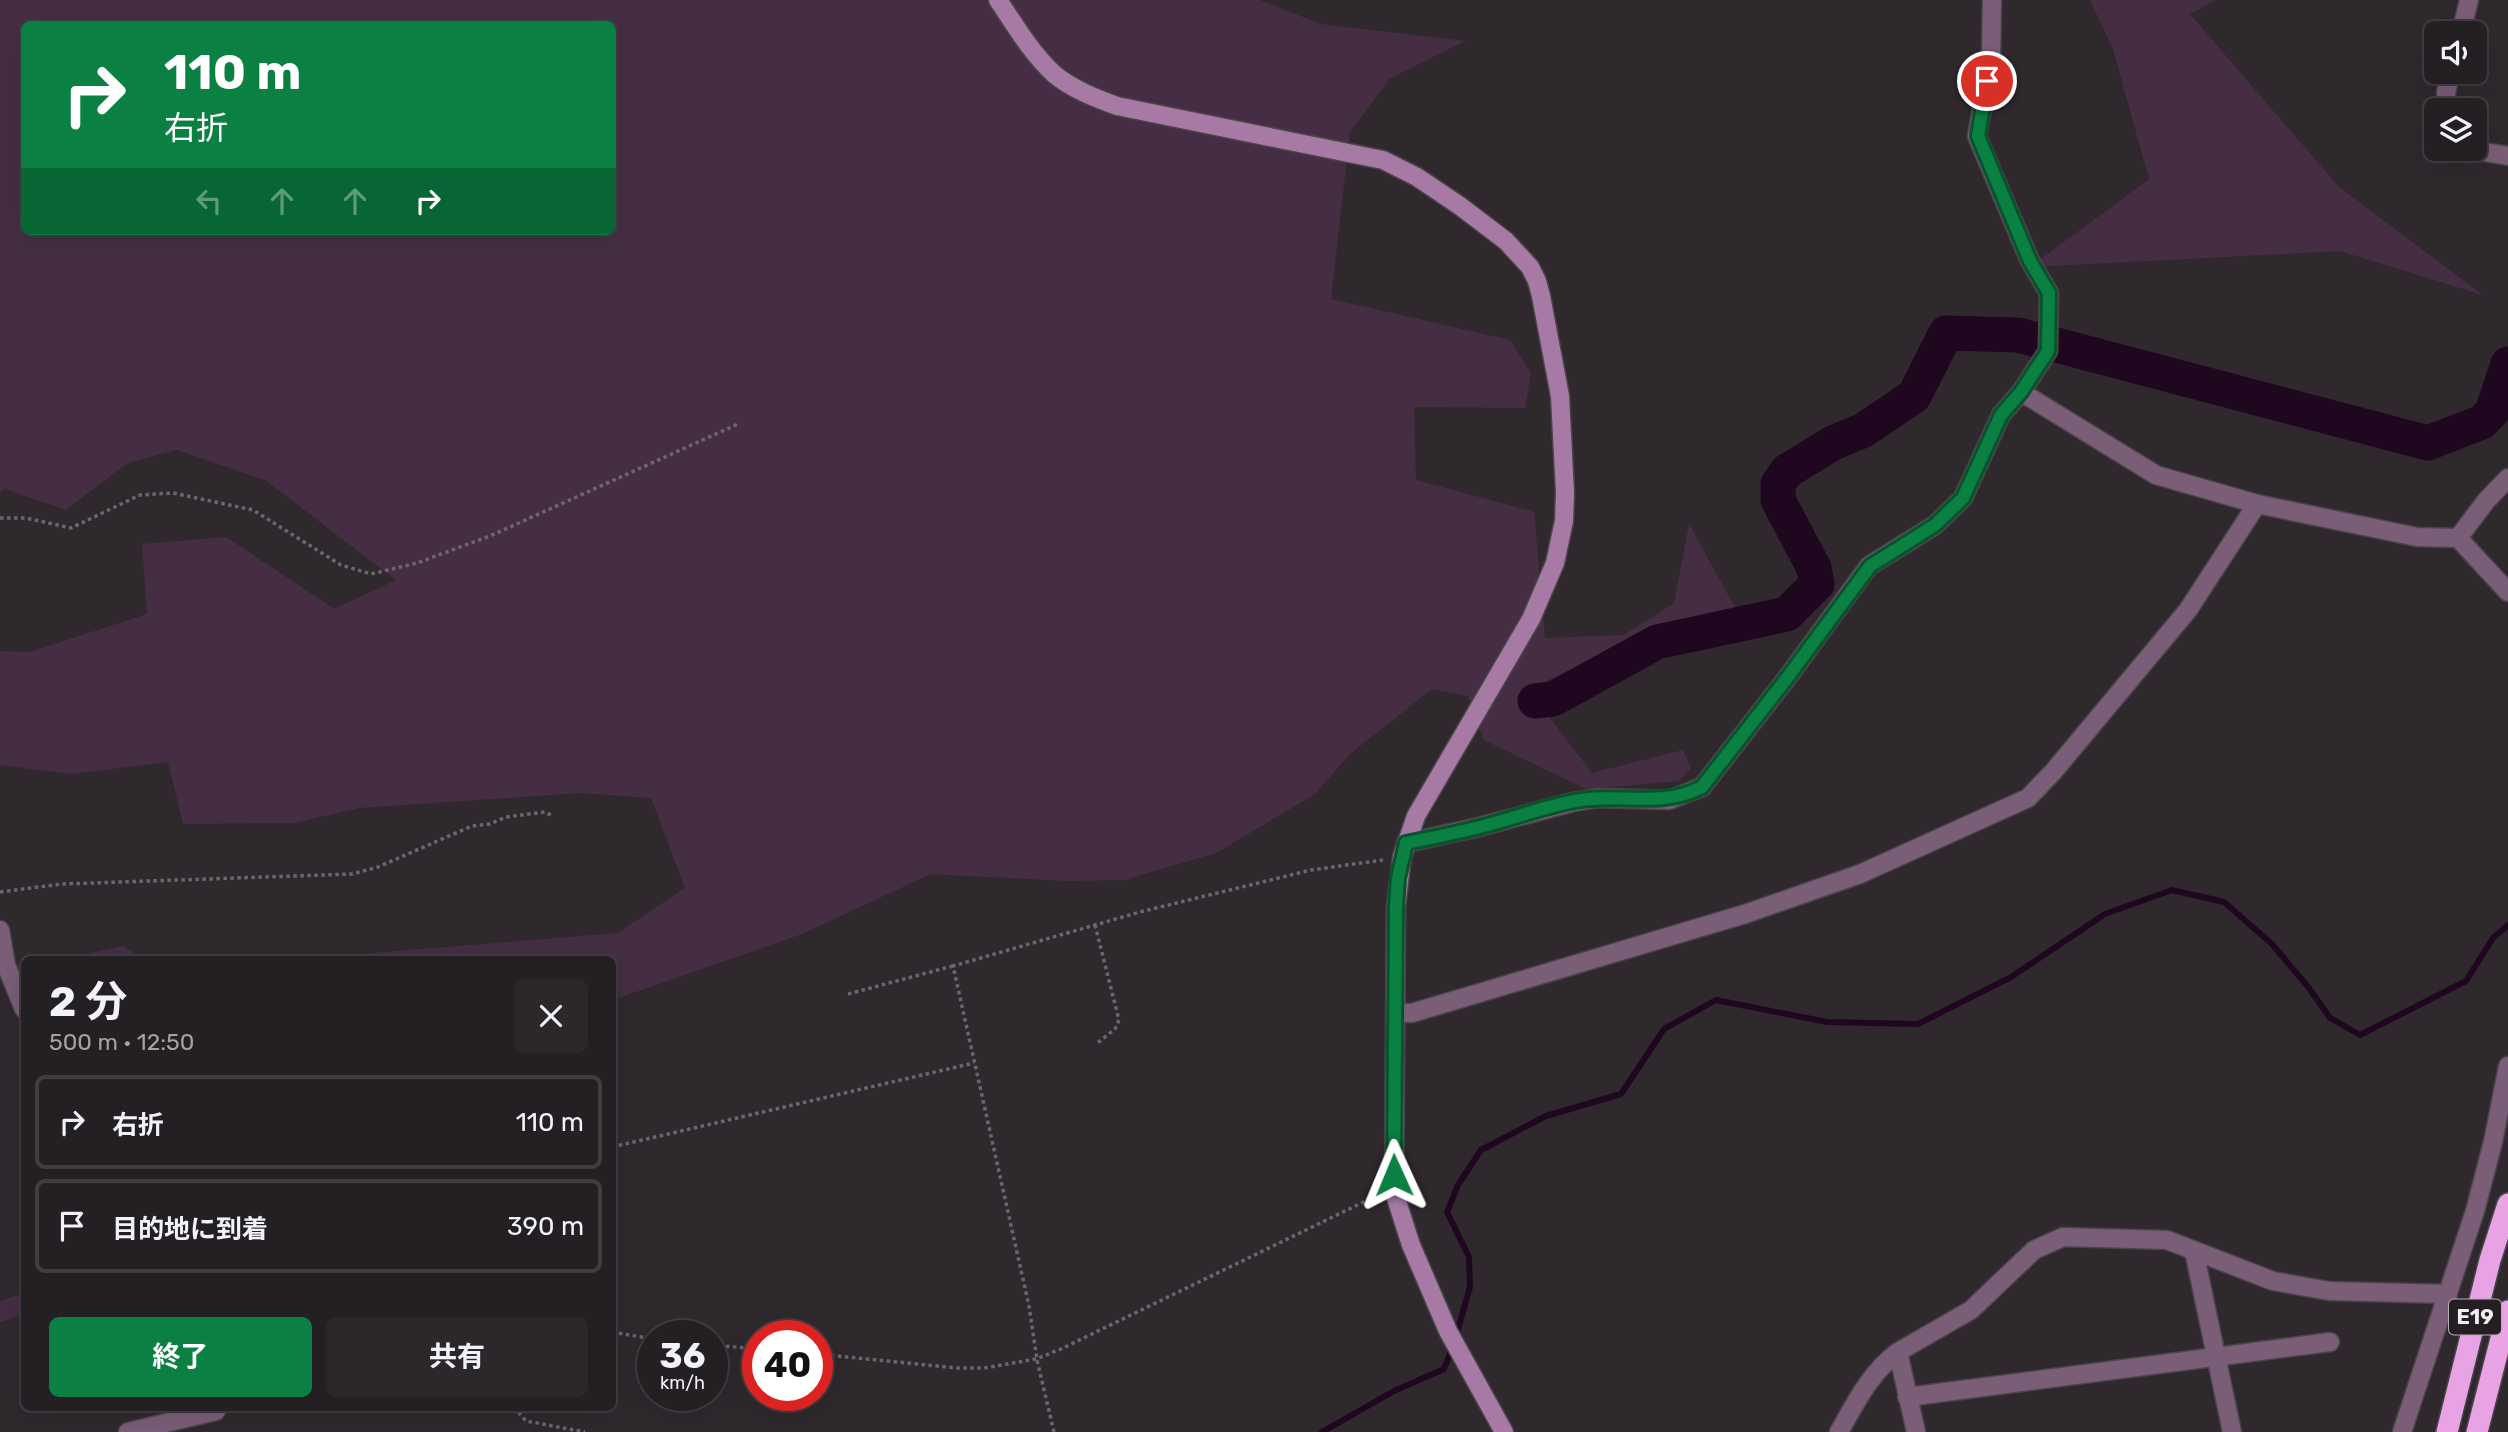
<!DOCTYPE html>
<html lang="ja">
<meta charset="utf-8">
<style>
:root{--surface:#231f22;--page:#2b272a;--text:#f1f3f6;--muted:#a3a2a5;--line:#403d40;--accent:#0b8043}
body{margin:0;font-family:Rubik,"Noto Sans JP",sans-serif;background:var(--page);color:var(--text);height:100vh;display:flex;flex-direction:column;font-size:26px;white-space:nowrap}
*{box-sizing:border-box;margin:0}
p{font-size:23px;color:var(--muted)}
.icon{flex:none;width:38px;height:38px;fill:none;stroke:currentColor;stroke-width:2;stroke-linecap:round;stroke-linejoin:round}
.map{position:relative;flex:1;overflow:hidden}
.details{position:absolute;left:21px;top:956px;width:595px;height:455px;display:flex;flex-direction:column;background:var(--surface);border-radius:10px;box-shadow:0 7px 28px #0002,0 0 0 2px var(--line)}
.details>*{flex:none}
.hud{position:absolute;left:21px;top:21px;width:595px;height:214px;border-radius:10px;box-shadow:0 7px 28px #0002,0 0 0 2px var(--line);background:#0b8043;color:#fff;overflow:hidden}
.buttons{position:absolute;left:2424px;top:21px;display:grid;gap:14px}
.buttons a{display:grid;place-items:center;width:63px;height:63px;border-radius:10px;background:var(--surface);box-shadow:0 7px 28px #0002,0 0 0 2px var(--line);font-size:35px}
.speed{position:absolute;left:637px;top:1320px;display:flex;gap:14px;font-size:35px;font-weight:700;text-align:center}
.speed>*{display:grid;place-content:center;width:91px;height:91px;border-radius:50%;background:var(--surface);box-shadow:0 7px 28px #0002,0 0 0 2px var(--line);line-height:1}
.speed small{font-size:18px;font-weight:400}
.speed .limit{border:10px solid #d22;background:#fff;color:#111}
.pin{position:absolute;display:grid;place-items:center;width:60px;height:60px;color:#fff;margin:-30px;border:4px solid #fff;border-radius:50%;box-shadow:0 2px 7px #0007}
.me{position:absolute;width:77px;margin:-38px;rotate:359deg;stroke-linejoin:round;filter:drop-shadow(0 0 5px #0008)}
.turn{display:flex;align-items:center;gap:24px;height:147px;padding:0 28px;font-size:32px}
.turn .icon{width:91px;height:91px;stroke-width:2.5}
.turn b{display:block;font-size:49px;line-height:60px}
.lanes{display:flex;align-items:center;height:66px;padding:0 28px;background:#0003;justify-content:center;gap:35px;direction:ltr}
.lanes .off{opacity:.35}
.round{display:grid;place-items:center;flex:none;width:74px;height:74px;border-radius:10px;background:var(--page)}
.headline{display:flex;align-items:center;justify-content:space-between;height:119px;padding:0 28px}
h1{font-size:42px;font-weight:700;line-height:52px}
.action{display:flex;gap:14px;margin-top:auto;padding:14px 28px}
.action a{flex:1;height:80px;border-radius:10px;background:var(--accent);color:#fff;font-size:28px;font-weight:700;line-height:80px;text-align:center}
.action a+a{background:var(--page);color:var(--text)}
ul{padding:0;list-style:none}
li{display:flex;align-items:center;gap:21px;height:94px;margin:0 14px 10px;padding:0 14px;border:4px solid var(--line);border-radius:10px}
li div{flex:1}
li b{display:block;font-size:26px}
li em{font-style:normal}
.map>svg:first-child{display:block}
.green{fill:#452e43;fill-rule:evenodd}
.lines{fill:none;stroke-linecap:round;stroke-linejoin:round}
.stream{stroke:#1f071f;stroke-width:6}
.river{stroke:#1f071f;stroke-width:35}
.street-casing{stroke:#4a4449;stroke-width:21}
.secondary-casing{stroke:#4a4449;stroke-width:21}
.highway-casing{stroke:#4a4449;stroke-width:24}
.path{stroke:#6c676c;stroke-width:3.5;stroke-dasharray:3.5 3.5;stroke-linecap:butt}
.street{stroke:#7a5e78;stroke-width:18}
.secondary{stroke:#a67aa4;stroke-width:18}
.highway{stroke:#e8a3e4;stroke-width:21}
.route-casing{stroke:#07532c;stroke-width:18}
.route{stroke:#0b8043;stroke-width:12}
.labels{text-anchor:middle;stroke-width:5;stroke-linejoin:round;paint-order:stroke}
.shield{fill:#251f24;stroke:#b4afb4;stroke-width:2}
.shield-label{font-size:21px;font-weight:bold;fill:#f1edf1}
</style>
<div class="map">
<svg width="2508" height="1432" viewBox="0 0 2508 1432">
<rect width="100%" height="100%" fill="#2f292e"/>
<!-- green -->
<g class="green">
<path d="M 0,0 L 1260,0 L 1321,24 L 1465,41 L 1389,79 L 1350,132 L 1331,299 L 1510,340 L 1531,373 L 1525,408 L 1414,407 L 1416,480 L 1534,512 L 1545,638 L 1624,635 L 1674,603 L 1689,524 L 1738,613 L 1651,634 L 1528,689 L 1592,773 L 1683,750 L 1691,768 L 1679,781 L 1586,789 L 1484,740 L 1468,696 L 1432,689 L 1350,754 L 1315,794 L 1216,853 L 1124,880 L 1068,881 L 931,874 L 802,934 L 613,1000 L 612,959 L 298,959 L 618,933 L 685,888 L 651,798 L 580,793 L 359,808 L 294,823 L 183,824 L 168,762 L 71,774 L 0,765 L 0,651 L 30,652 L 147,614 L 142,544 L 226,537 L 334,609 L 396,580 L 265,480 L 177,450 L 127,463 L 66,510 L 5,489 L 0,492 ZM 24,24 L 612,24 L 612,231 L 24,231 Z"/>
<polygon points="2090,0 2216,0 2190,14 2338,186 2483,295 2340,251 2030,267 2149,179 2113,49"/>
<polygon points="124,946 142,959 63,959 123,946"/>
<polygon points="24,1293 24,1314 0,1322 0,1301"/>
</g>
<g class="lines">
<!-- stream -->
<g class="stream">
<polyline points="1456,1336 1470,1287 1469,1257 1447,1212 1458,1185 1481,1150 1546,1116 1621,1094 1664,1029 1716,1000 1827,1022 1918,1024 2011,977 2105,914 2172,890 2224,902 2272,944 2309,988 2330,1018 2360,1035 2466,981 2493,938 2508,925"/>
<polyline points="1322,1432 1394,1391 1444,1369 1453,1346"/>
</g>
<!-- river -->
<polyline class="river" points="1535,701 1553,699 1657,642 1787,614 1817,584 1814,568 1778,500 1778,484 1787,471 1833,443 1864,430 1914,396 1946,333 2018,335 2428,443 2482,422 2492,412 2508,364"/>
<defs>
<g id="street">
<polyline points="2461,33 2469,0"/>
<polyline points="2447,110 2446,92 2451,72"/>
<polyline points="2467,149 2508,156"/>
<polyline points="2021,392 2156,475 2257,504 2417,537 2458,538 2508,592"/>
<polyline points="2458,538 2486,501 2508,478"/>
<polyline points="1406,843 1479,827 1573,802 1598,798 1669,800 1702,787 1787,678 1869,566 1935,525 1963,498 2001,415 2021,392 2048,351 2049,293 2030,261 1977,136 1991,58 1992,0"/>
<polyline points="0,930 6,965 24,1009"/>
<polyline points="1396,1013 1412,1013 1745,914 1860,874 2028,798 2053,772 2188,610 2257,504"/>
<polyline points="2194,1251 2232,1432"/>
<polyline points="1907,1397 2330,1342"/>
<polyline points="128,1432 216,1411 215,1407"/>
<path d="M 1839,1432 C 1856,1402 1870,1373 1898,1352"/>
<polyline points="1916,1432 1898,1352 1971,1310 2034,1250 2063,1237 2167,1240 2273,1281 2329,1291 2448,1294"/>
<polyline points="2402,1432 2475,1211 2493,1142 2508,1066"/>
</g>
<path id="secondary" d="M 998,0 C 1015,25 1031,53 1054,74 C 1072,89 1095,98 1117,106 L 1383,160 L 1417,177 L 1460,206 L 1506,241 L 1530,267 L 1537,281 L 1541,296 L 1560,396 L 1565,493 L 1564,521 L 1555,563 L 1531,619 L 1416,816 L 1402,857 L 1396,907 L 1394,1192 L 1411,1245 L 1448,1331 L 1504,1432"/>
<g id="highway">
<polyline points="2447,1432 2490,1260 2508,1204"/>
<polyline points="2477,1432 2508,1311"/>
</g>
</defs>
<!-- street casing -->
<use href="#street" class="street-casing"/>
<!-- secondary casing -->
<use href="#secondary" class="secondary-casing"/>
<!-- highway casing -->
<use href="#highway" class="highway-casing"/>
<!-- path -->
<g class="path">
<polyline points="0,518 26,518 71,528 140,495 173,493 253,510 341,565 371,574 417,563 490,536 738,424"/>
<polyline points="0,892 62,884 352,874 378,867 472,826 490,824 506,817 545,812 553,816"/>
<polyline points="1095,925 1119,1020 1115,1029 1096,1044"/>
<polyline points="848,994 953,966"/>
<polyline points="612,1147 974,1063"/>
<polyline points="612,1332 653,1339"/>
<polyline points="712,1345 758,1349"/>
<polyline points="817,1354 957,1368 984,1368 1036,1359 1061,1349 1378,1195"/>
<polyline points="514,1407 526,1421 585,1432"/>
<polyline points="1054,1432 1037,1360 1029,1306 953,966 1140,912 1311,870 1383,860"/>
</g>
<!-- street -->
<use href="#street" class="street"/>
<!-- secondary -->
<use href="#secondary" class="secondary"/>
<!-- highway -->
<use href="#highway" class="highway"/>
</g>
<g class="lines">
<defs>
<path id="route" d="M 1394,1175 L 1396,907 L 1398,878 L 1406,843 C 1431,838 1456,833 1480,827 C 1512,819 1543,807 1575,801 C 1619,792 1660,809 1702,787 L 1787,678 L 1870,566 L 1935,525 L 1963,498 L 2001,415 L 2021,392 L 2048,351 L 2049,293 L 2030,261 L 1978,136 L 1987,81"/>
</defs>
<!-- route casing -->
<use href="#route" class="route-casing"/>
<!-- route -->
<use href="#route" class="route"/>
</g>
<g class="labels">
<!-- shield labels -->
<rect class="shield" x="2449" y="1299.5" width="52" height="35" rx="5"/>
<g class="shield-label">
<text x="2475" y="1324">E19</text>
</g>
</g>
</svg>
<div class="buttons">
<a><svg class="icon" aria-label="sound" viewBox="0 0 24 24"><path d="M4 9h4l5-4v14l-5-4H4zM17 9q2 3 0 6"/></svg></a>
<a><svg class="icon" aria-label="layers" viewBox="0 0 24 24"><path d="M12 4l9 5-9 5-9-5zM3 14l9 5 9-5"/></svg></a>
</div>
<div class="speed"><div>36<small>km/h</small></div><div class="limit">40</div></div>
<div class="pin" style="left:1987px;top:81px;background:#d93025"><svg class="icon" aria-label="arrive" viewBox="0 0 24 24"><path d="M6 21V4h12l-3 4 3 4H6"/></svg></div>
<svg class="me" style="left:1394px;top:1175px" viewBox="-20 -20 40 40"><path d="M0-17L14 15 0 8-14 15z" fill="#0b8043" stroke="#fff" stroke-width="4"/></svg>
<div class="hud">
<div class="turn"><svg class="icon" aria-label="right" viewBox="0 0 24 24"><path d="M7 20v-9h11M14 6l5 5-5 5"/></svg><div><b>110 m</b>右折</div></div>
<div class="lanes"><svg class="icon off" aria-label="left" viewBox="0 0 24 24"><path d="M17 20v-9H6M10 6l-5 5 5 5"/></svg><svg class="icon off" aria-label="ahead" viewBox="0 0 24 24"><path d="M12 20V5M6 11l6-6 6 6"/></svg><svg class="icon off" aria-label="ahead" viewBox="0 0 24 24"><path d="M12 20V5M6 11l6-6 6 6"/></svg><svg class="icon" aria-label="right" viewBox="0 0 24 24"><path d="M7 20v-9h11M14 6l5 5-5 5"/></svg></div>
</div>
<section class="details">
<div class="headline"><div><h1>2 分</h1><p>500 m · 12:50</p></div><a class="round"><svg class="icon" aria-label="close" viewBox="0 0 24 24"><path d="M6 6l12 12M18 6L6 18"/></svg></a></div>
<ul>
<li><svg class="icon" aria-label="right" viewBox="0 0 24 24"><path d="M7 20v-9h11M14 6l5 5-5 5"/></svg><div><b>右折</b></div><em>110 m</em></li>
<li><svg class="icon" aria-label="arrive" viewBox="0 0 24 24"><path d="M6 21V4h12l-3 4 3 4H6"/></svg><div><b>目的地に到着</b></div><em>390 m</em></li>
</ul>
<div class="action"><a>終了</a><a>共有</a></div>
</section>
</div>
